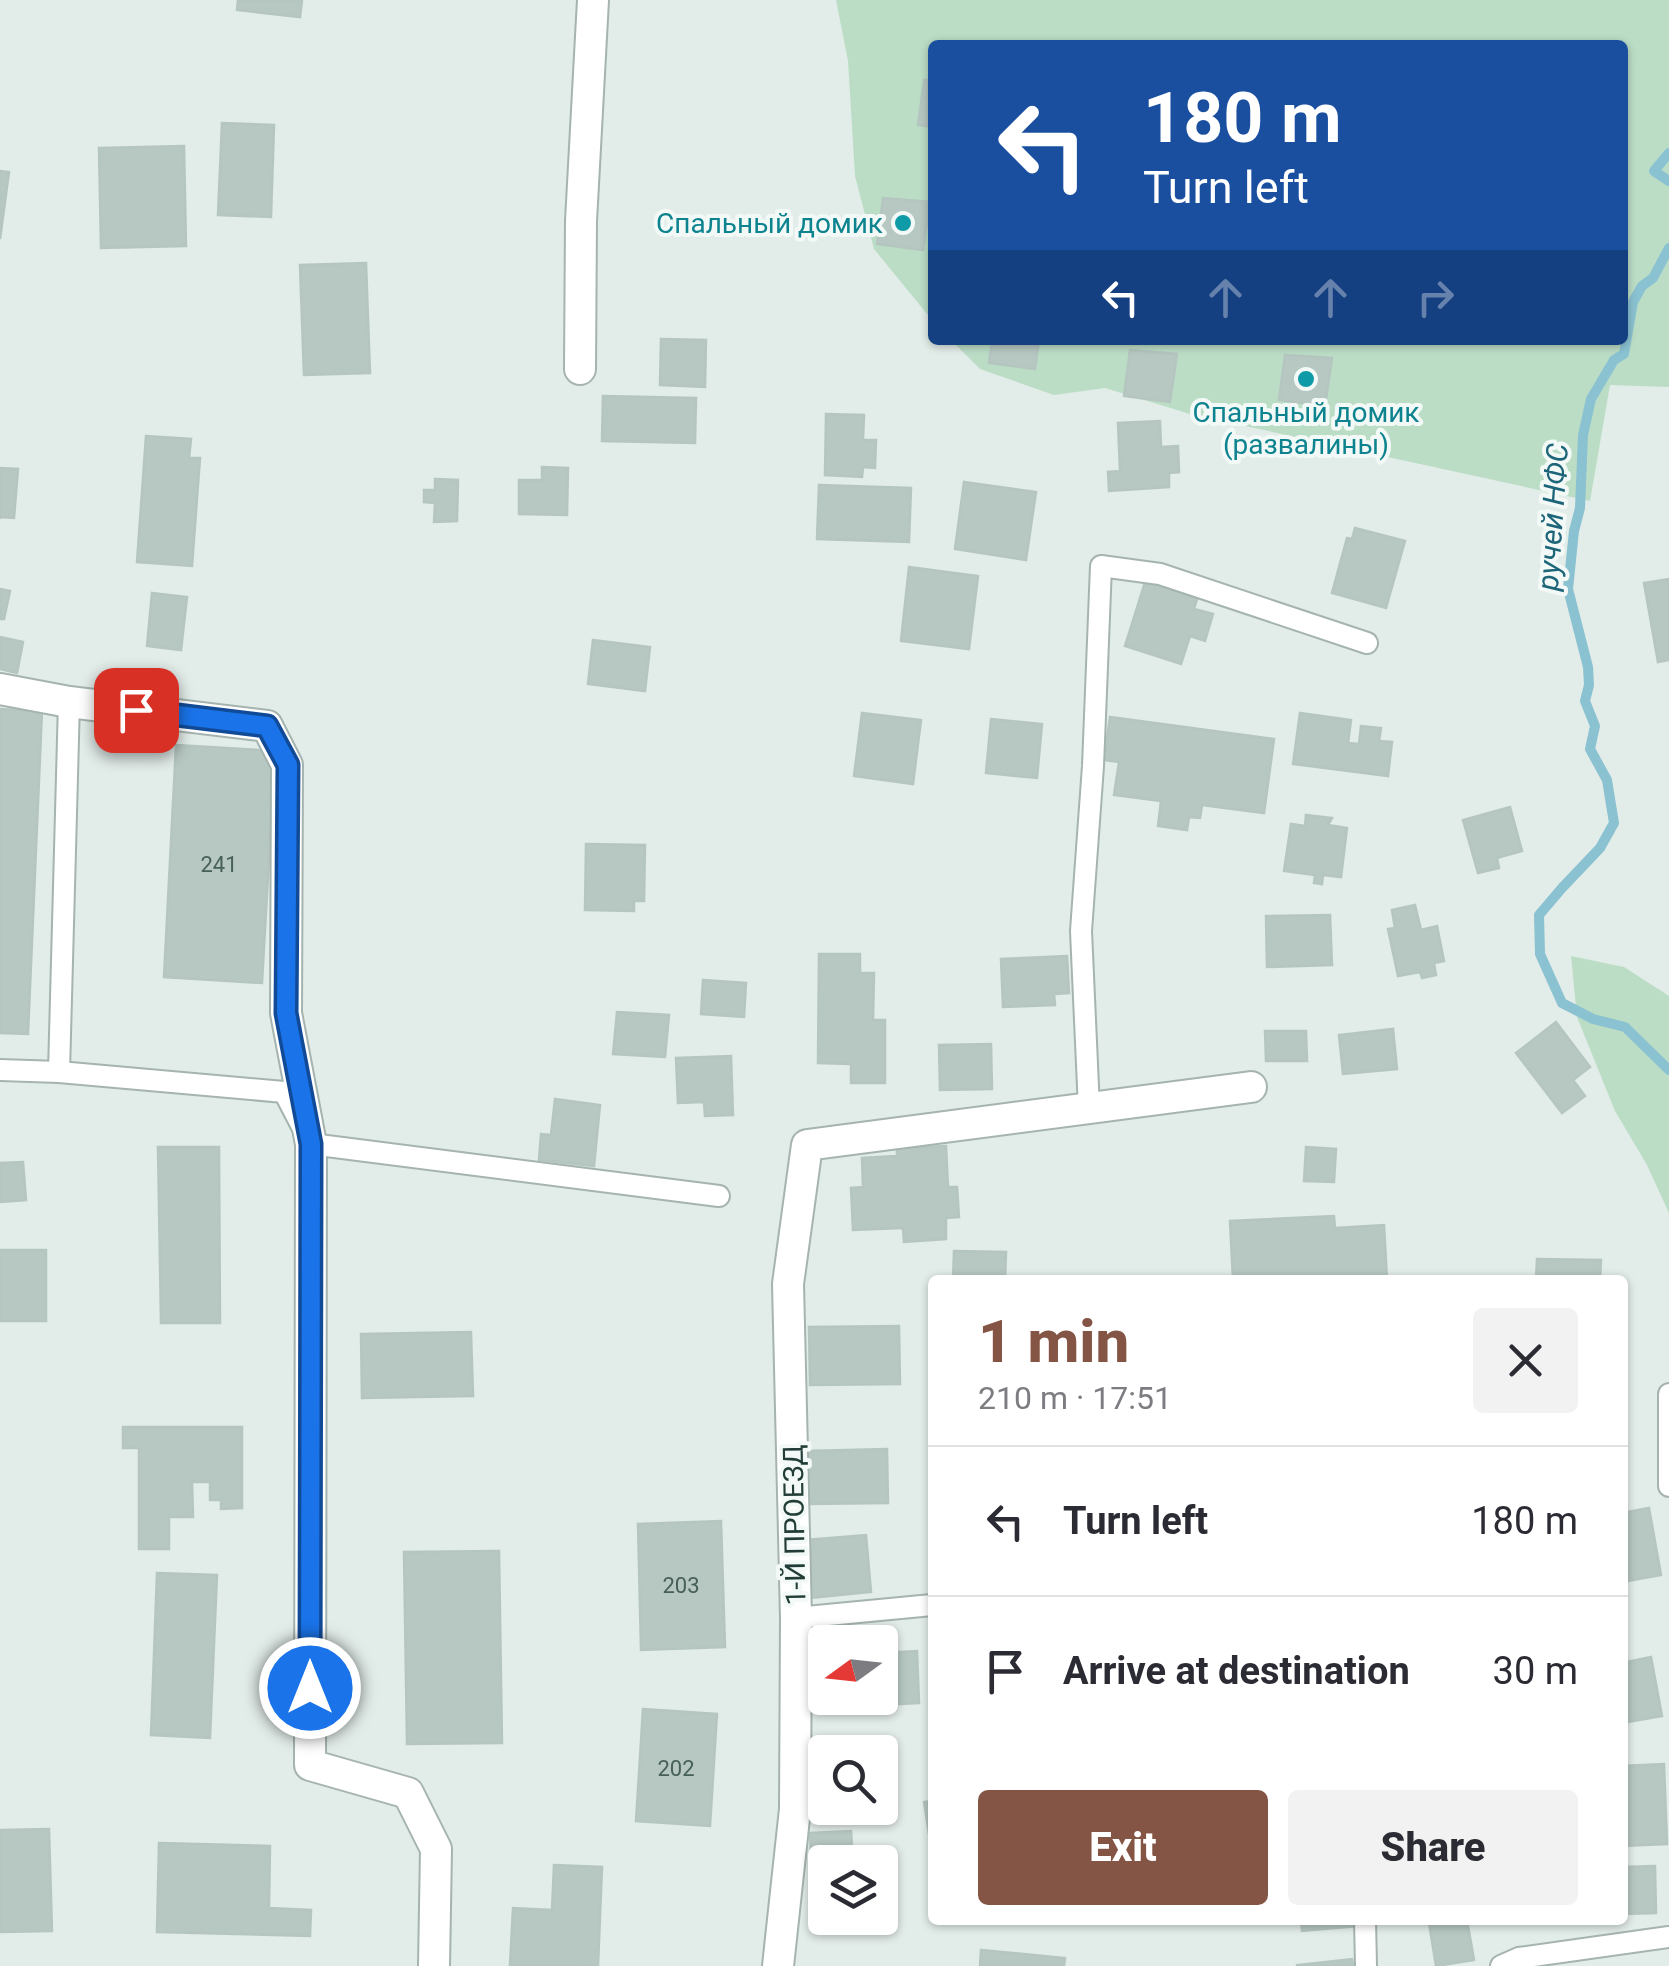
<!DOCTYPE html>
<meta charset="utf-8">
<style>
:root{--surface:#fff;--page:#f2f2f3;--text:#2b2b33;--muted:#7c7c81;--line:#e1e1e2;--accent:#845545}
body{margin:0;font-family:Roboto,sans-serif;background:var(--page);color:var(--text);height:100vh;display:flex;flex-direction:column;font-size:38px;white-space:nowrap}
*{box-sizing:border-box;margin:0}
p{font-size:32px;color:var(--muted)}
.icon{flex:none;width:55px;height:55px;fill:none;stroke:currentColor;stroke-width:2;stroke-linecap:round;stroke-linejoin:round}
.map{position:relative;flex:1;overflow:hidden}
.panel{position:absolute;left:928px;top:1275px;width:700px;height:650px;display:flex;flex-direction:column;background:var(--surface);border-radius:10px;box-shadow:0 2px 8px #0004}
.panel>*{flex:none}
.banner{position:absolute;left:928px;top:40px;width:700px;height:305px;border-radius:10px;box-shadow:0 2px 8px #0004;background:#1a4fa0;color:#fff;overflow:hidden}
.needle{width:65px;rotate:255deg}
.fabs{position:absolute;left:808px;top:1625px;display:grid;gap:20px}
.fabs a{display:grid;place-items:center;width:90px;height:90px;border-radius:10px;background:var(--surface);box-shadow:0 2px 8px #0004;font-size:50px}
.pin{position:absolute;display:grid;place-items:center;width:85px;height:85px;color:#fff;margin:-42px;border-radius:20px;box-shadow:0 5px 15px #0006}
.me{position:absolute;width:110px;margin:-55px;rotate:0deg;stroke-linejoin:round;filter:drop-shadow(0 0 8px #0008)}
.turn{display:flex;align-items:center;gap:35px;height:210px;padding:0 50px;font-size:45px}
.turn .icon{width:130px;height:130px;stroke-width:2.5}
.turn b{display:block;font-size:70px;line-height:85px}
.lanes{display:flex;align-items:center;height:95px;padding:0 50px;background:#0003;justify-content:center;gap:50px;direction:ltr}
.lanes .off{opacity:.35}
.round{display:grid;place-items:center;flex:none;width:105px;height:105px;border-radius:10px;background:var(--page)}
.summary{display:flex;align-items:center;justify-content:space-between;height:170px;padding:0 50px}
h1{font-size:60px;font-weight:800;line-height:75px;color:var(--accent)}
.primary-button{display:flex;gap:20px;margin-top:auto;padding:20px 50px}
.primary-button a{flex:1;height:115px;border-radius:10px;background:var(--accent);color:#fff;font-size:40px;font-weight:800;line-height:115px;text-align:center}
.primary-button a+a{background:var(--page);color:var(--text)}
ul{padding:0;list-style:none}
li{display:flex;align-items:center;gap:30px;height:150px;padding:0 50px;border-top:2px solid var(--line)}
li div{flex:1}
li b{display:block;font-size:38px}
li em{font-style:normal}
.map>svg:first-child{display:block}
.green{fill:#bbddc6}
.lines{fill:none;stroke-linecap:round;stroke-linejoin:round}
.stream{stroke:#8bc2d1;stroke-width:10}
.building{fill:#b7c7c1;stroke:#b5c6c0;stroke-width:2.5}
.lane-casing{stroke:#a5b4af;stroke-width:24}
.street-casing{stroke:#a5b4af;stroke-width:34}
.lane{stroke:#fff;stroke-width:20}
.street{stroke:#fff;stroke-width:30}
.route-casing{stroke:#114b97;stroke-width:25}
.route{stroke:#1a73e8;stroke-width:18}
.culture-dot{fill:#0f9aa8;stroke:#f3f9f6;stroke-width:4}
.labels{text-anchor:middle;stroke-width:8;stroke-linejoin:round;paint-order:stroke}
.number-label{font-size:22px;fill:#47605a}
.culture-label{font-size:28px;fill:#0d838f;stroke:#f3f9f6;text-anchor:end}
.street-label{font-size:28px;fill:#223d37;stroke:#f3f9f6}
.water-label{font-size:30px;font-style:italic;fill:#1d6579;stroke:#f3f9f6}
</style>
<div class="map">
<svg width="1669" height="1966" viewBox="0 0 1669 1966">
<rect width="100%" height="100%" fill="#e2ece8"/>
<!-- green -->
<g class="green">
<polygon points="836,0 1669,0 1669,387 1610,385 1590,501 1190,414 1105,388 1054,395 980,369 951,340 1622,340 1622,45 932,45 932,320 874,249 855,176 848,61"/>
<polygon points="1571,956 1624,967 1669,996 1669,1213 1647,1165 1615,1111 1577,1017"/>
</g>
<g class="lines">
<!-- stream -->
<g class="stream">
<polyline points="1669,153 1654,171 1669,181"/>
<polyline points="1669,248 1653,278 1642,286 1633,302 1624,354 1614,360 1591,399 1583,435 1580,508 1574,531 1568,589 1588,667 1589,685 1585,701 1595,726 1590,749 1607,780 1614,823 1600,848 1562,888 1539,915 1540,954 1562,1003 1593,1019 1625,1027 1669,1070"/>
</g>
</g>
<!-- building -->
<g class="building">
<polygon points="238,0 302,0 300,17 237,10"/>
<polygon points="924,80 932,80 932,127 918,125"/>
<polygon points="222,123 274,125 271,217 218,215"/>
<polygon points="184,146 186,246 101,248 99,148"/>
<polygon points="0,171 9,172 0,239"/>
<polygon points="883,198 930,202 923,250 877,244"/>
<polygon points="366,263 370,373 304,375 300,265"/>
<polygon points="661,339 706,340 705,387 660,385"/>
<polygon points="992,340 1039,340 1035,369 989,363"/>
<polygon points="1130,350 1177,354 1170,402 1124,396"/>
<polygon points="1285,355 1332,358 1325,406 1279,400"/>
<polygon points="603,396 696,398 695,443 602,441"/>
<polygon points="826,414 864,415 863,440 876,440 875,468 863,467 862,477 825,475"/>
<polygon points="1160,421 1161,447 1178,446 1179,472 1169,473 1169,487 1109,491 1108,472 1120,471 1118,423"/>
<polygon points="146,436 191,439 189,458 200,458 192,566 137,562"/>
<polygon points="542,467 568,468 567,515 519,514 519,480 542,480"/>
<polygon points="0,468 18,469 14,518 0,517 0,519"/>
<polygon points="435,479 458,480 457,521 434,522 435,503 424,502 424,490 435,490"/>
<polygon points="964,482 1036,492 1026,560 955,549"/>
<polygon points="819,485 911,488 909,542 817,539"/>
<polygon points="1355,528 1405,541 1386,608 1332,593 1347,538 1352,539"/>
<polygon points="909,567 978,576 969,649 901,641"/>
<polygon points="1146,579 1198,596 1194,609 1213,614 1205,641 1190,636 1181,664 1125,646"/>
<polygon points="1669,579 1669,660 1658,662 1644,583"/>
<polygon points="0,589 10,591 4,619 0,619"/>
<polygon points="152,593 187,597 181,650 147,646"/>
<polygon points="0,637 23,642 17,673 0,669"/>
<polygon points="593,640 650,647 645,691 588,684"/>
<polygon points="0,709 42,711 28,1034 0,1033"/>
<polygon points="862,713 921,720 913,784 854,776"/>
<polygon points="1300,713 1351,720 1348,743 1359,744 1361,726 1381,728 1379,741 1392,742 1388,776 1293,764"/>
<polygon points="1110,717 1274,739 1264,813 1202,805 1200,818 1189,817 1187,830 1158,826 1161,801 1114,795 1119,762 1104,760"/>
<polygon points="991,719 1042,724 1037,778 986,773"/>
<polygon points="176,745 275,751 262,983 164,977"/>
<polygon points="1510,807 1522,851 1497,858 1499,868 1478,873 1463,820"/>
<polygon points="1306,815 1332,818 1328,825 1347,828 1341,877 1323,875 1322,884 1314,883 1315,875 1284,871 1291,824 1305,826"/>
<polygon points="586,844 645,845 644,901 634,901 634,911 585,910"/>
<polygon points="1415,905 1421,930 1437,926 1444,961 1434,963 1436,975 1422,978 1420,972 1398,976 1388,929 1395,928 1392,910"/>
<polygon points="1330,915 1332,965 1267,967 1266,916"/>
<polygon points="819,954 860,954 860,973 874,973 873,1020 885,1020 885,1083 851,1083 851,1064 818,1063"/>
<polygon points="1067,956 1069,993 1054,994 1055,1005 1003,1007 1001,959"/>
<polygon points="703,980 746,983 744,1017 701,1014"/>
<polygon points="617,1012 669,1015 665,1057 613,1054"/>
<polygon points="1556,1022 1590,1067 1573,1080 1585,1096 1562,1113 1516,1053"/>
<polygon points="1393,1029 1397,1069 1343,1074 1339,1035"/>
<polygon points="1265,1031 1306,1031 1307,1061 1266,1061"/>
<polygon points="991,1044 992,1089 940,1090 939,1045"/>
<polygon points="731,1056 733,1115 705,1116 704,1102 678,1103 676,1058"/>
<polygon points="555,1099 600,1105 594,1166 539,1160 541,1134 551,1135"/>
<polygon points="946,1146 948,1187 957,1187 959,1217 946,1218 946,1239 904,1242 903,1228 853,1230 851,1188 863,1187 862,1158 897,1156 897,1148"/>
<polygon points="158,1147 219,1147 220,1323 161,1323"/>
<polygon points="1306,1147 1336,1149 1334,1182 1304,1181"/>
<polygon points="23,1162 26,1200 0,1202 0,1163"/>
<polygon points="1334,1216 1335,1228 1384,1225 1387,1280 1233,1280 1230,1221"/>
<rect x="0" y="1250" width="46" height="71"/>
<polygon points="954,1251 1006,1252 1005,1280 953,1280"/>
<polygon points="1537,1259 1601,1260 1600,1280 1536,1280"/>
<polygon points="899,1326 900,1384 810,1385 809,1327"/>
<polygon points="471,1332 473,1396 362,1398 361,1334"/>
<polygon points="123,1427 242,1427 242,1508 221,1509 221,1500 210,1500 210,1482 192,1482 193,1517 169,1517 169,1549 139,1549 139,1448 123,1448"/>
<polygon points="887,1449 888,1503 806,1504 805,1451"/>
<polygon points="1649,1508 1661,1575 1622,1582 1622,1513"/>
<polygon points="721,1521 725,1647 641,1650 638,1524"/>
<polygon points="866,1535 871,1592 811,1598 806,1540"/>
<polygon points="499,1551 502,1743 407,1744 404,1552"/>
<polygon points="157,1573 217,1575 210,1738 151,1735"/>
<polygon points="917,1651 919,1703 838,1707 838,1698 880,1698 880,1653"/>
<polygon points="1651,1657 1662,1716 1622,1723 1622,1663"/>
<polygon points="643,1709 717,1714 710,1826 636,1821"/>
<polygon points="1664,1764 1667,1844 1622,1846 1622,1766"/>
<polygon points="932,1801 932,1840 930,1840 924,1802"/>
<polygon points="49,1829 52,1931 0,1932 0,1830"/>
<polygon points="851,1831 853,1862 825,1862 825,1880 812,1881 810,1833"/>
<polygon points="159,1843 270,1846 269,1908 311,1910 310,1936 157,1932"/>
<polygon points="554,1865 602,1867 598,1966 510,1965 513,1908 552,1910"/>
<polygon points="1655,1866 1656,1913 1622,1914 1622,1867"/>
<polygon points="1301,1920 1357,1920 1358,1926 1302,1931"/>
<polygon points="1445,1920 1467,1920 1474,1960 1436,1966 1429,1923"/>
<polygon points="981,1950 1065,1958 1064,1966 980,1966"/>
<polygon points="1352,1959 1353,1966 1297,1966 1297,1965"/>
</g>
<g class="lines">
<defs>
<g id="lane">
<polyline points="0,1070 59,1072 69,702"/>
<polyline points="59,1072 284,1092 311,1144 719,1196"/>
<polyline points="1089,1109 1081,931 1093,766 1101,566 1160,574 1367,643"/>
<polyline points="1669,1394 1669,1486"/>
<polyline points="796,1618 932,1605"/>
<polyline points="1365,1920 1366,1966"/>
<polyline points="1501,1966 1519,1958 1669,1937"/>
</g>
<g id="street">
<polyline points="580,369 581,221 593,0"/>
<polyline points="0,689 69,702 267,726 287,765 286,1013 311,1144 310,1765 408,1793 436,1849 434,1966"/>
<polyline points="778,1966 795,1809 796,1618 788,1284 807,1145 1251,1087"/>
</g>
</defs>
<!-- lane casing -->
<use href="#lane" class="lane-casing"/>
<!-- street casing -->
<use href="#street" class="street-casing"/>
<!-- lane -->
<use href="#lane" class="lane"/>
<!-- street -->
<use href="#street" class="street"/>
</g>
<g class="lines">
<defs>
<polyline id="route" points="136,710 267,726 288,765 286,1013 311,1144 310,1688"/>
</defs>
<!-- route casing -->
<use href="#route" class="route-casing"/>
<!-- route -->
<use href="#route" class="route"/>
</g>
<!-- markers -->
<g class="culture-dot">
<circle cx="903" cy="223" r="10"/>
<circle cx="1306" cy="379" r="10"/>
</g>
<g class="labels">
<!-- number labels -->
<g class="number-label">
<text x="219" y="872">241</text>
<text x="681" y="1593">203</text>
<text x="676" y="1776">202</text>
</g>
<!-- culture labels -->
<g class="culture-label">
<text x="883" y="233">Спальный домик</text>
<text x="1306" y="422" text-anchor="middle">Спальный домик<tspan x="1306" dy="32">(развалины)</tspan></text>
</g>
<!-- street labels -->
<g class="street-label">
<text transform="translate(794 1525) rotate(-91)" y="10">1-Й ПРОЕЗД</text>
</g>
<!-- water labels -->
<g class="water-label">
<text transform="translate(1553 517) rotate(-86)" y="10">ручей НФС</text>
</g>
</g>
</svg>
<div class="fabs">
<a><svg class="needle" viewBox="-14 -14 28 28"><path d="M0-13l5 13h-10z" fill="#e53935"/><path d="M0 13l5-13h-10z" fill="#7c7c81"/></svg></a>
<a><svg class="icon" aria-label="search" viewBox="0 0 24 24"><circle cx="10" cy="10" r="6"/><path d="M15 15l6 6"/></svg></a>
<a><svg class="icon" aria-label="layers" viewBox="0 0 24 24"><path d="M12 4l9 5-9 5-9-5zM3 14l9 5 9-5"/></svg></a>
</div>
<div class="pin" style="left:136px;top:710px;background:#d93025"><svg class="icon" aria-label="arrive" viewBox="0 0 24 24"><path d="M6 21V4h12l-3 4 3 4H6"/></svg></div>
<svg class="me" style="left:310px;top:1688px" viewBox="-20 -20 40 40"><circle r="17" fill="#1a73e8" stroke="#fff" stroke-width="3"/><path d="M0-11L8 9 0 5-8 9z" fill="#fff"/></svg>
<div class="banner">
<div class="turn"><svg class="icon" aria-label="left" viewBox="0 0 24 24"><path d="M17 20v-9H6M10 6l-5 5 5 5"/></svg><div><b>180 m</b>Turn left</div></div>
<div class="lanes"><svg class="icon" aria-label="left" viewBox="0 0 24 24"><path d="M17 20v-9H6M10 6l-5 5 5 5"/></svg><svg class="icon off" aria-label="ahead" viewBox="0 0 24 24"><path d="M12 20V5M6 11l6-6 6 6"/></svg><svg class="icon off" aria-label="ahead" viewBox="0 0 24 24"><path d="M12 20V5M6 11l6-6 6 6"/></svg><svg class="icon off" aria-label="right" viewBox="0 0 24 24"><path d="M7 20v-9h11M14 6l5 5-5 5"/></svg></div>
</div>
<section class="panel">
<div class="summary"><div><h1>1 min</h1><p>210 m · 17:51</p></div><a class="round"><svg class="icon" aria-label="close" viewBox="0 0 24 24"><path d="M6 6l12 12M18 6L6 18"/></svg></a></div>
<ul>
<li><svg class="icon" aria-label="left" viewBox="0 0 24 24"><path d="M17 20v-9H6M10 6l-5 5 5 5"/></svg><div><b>Turn left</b></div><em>180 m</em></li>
<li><svg class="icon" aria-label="arrive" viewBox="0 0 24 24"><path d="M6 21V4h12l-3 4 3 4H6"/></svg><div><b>Arrive at destination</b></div><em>30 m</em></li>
</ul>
<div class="primary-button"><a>Exit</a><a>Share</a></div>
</section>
</div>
